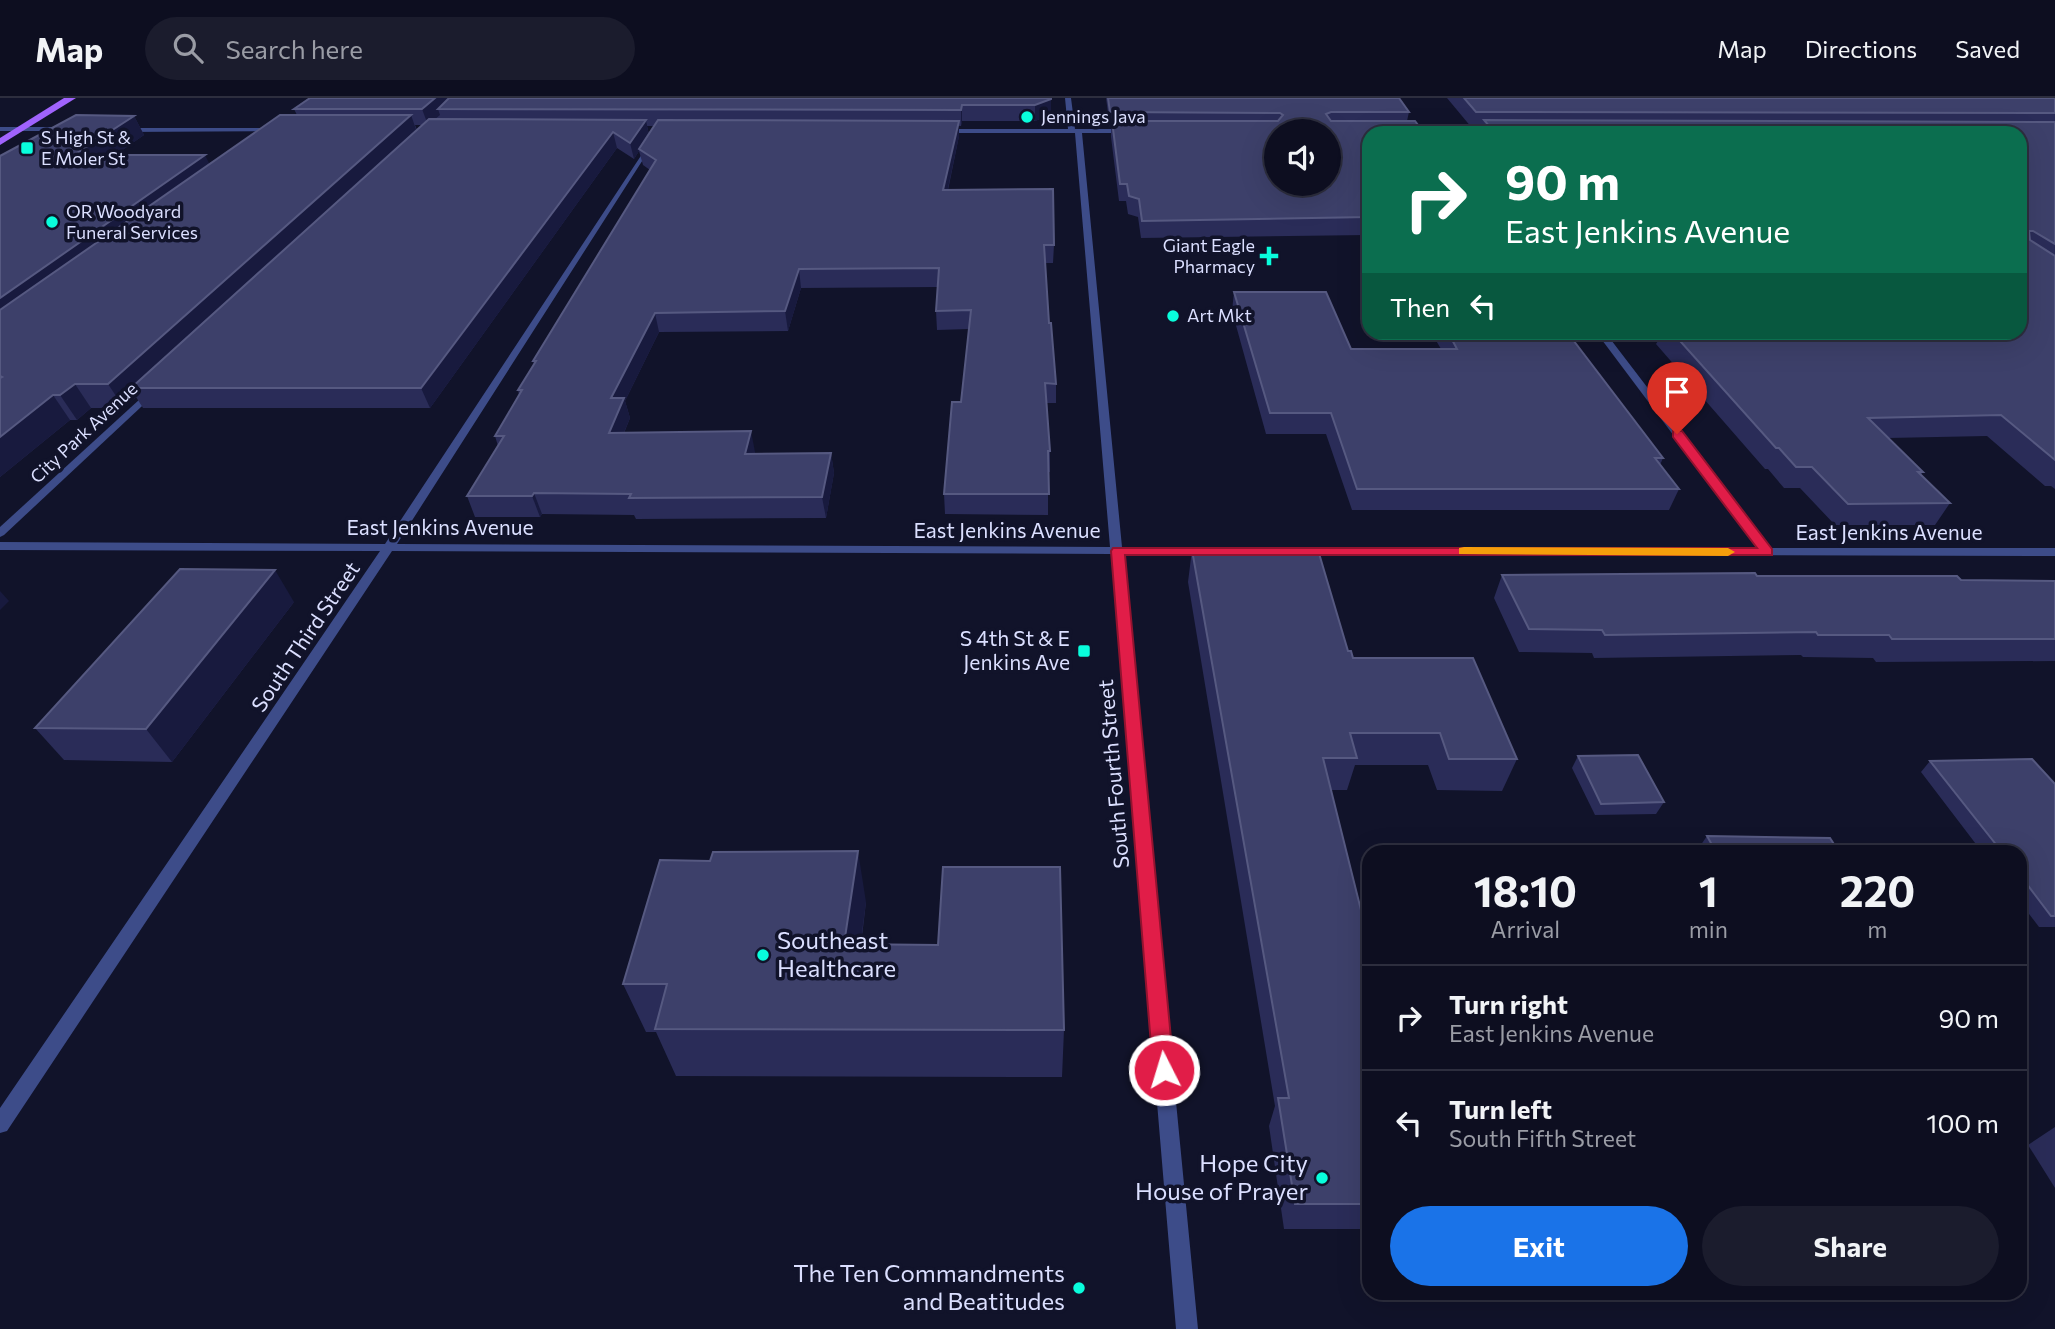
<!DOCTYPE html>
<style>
:root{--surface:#0d0e20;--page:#1b1c2d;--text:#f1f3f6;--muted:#9a9ca5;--line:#2d2e3e;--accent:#1a73e8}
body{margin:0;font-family:Commissioner,sans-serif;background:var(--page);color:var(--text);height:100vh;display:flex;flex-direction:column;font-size:26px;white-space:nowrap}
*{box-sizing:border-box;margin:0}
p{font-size:23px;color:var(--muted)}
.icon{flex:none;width:38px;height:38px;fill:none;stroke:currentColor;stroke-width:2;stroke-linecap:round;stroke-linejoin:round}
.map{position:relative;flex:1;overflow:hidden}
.side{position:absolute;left:1362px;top:747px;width:665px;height:455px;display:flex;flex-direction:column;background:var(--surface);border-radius:21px;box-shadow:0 7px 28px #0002,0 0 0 2px var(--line)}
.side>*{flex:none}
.banner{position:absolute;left:1362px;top:28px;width:665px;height:214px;border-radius:21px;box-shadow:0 7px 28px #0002,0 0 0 2px var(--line);background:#0b6e4f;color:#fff;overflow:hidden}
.fabs{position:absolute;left:1264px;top:21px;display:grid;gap:14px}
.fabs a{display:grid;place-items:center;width:77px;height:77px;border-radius:50%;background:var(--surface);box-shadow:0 7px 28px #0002,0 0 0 2px var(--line);font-size:35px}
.pin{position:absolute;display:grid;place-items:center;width:60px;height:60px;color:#fff;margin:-72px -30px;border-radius:50% 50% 50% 0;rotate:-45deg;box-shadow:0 0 7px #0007}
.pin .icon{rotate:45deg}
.me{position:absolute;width:77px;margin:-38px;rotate:355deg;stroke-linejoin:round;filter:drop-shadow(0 0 5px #0008)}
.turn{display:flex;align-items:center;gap:24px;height:147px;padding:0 28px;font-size:32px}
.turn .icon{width:91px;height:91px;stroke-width:2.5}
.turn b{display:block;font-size:49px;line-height:60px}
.then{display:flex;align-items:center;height:66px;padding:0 28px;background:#0003;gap:14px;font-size:26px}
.eta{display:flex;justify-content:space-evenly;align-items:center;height:119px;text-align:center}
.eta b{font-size:42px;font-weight:700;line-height:49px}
.primary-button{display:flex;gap:14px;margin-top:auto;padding:14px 28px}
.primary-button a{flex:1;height:80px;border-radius:42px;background:var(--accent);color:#fff;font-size:28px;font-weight:700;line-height:80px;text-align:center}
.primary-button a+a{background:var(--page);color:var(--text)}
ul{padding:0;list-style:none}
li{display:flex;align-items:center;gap:21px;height:105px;padding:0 28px;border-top:2px solid var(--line)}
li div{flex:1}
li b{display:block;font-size:26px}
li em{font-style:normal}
header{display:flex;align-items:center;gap:42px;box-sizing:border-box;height:98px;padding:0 35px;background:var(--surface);border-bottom:2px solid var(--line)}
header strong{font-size:33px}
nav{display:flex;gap:38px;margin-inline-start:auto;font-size:24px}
.search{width:490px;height:63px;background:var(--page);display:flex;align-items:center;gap:18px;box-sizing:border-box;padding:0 24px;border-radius:38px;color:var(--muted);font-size:26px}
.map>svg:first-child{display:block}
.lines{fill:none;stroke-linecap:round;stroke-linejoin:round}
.street{fill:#3d4c89;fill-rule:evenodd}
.primary{fill:#a063fd;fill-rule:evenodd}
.wall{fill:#2a2c58;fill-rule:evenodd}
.shaded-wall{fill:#181a3e}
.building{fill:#3d406a;stroke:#565981;stroke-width:2;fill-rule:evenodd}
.route{fill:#e11d48;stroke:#92132f;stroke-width:2}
.slow{fill:#f59e0b}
.poi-dot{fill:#09fddc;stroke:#11132a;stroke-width:2.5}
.labels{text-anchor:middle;stroke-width:7;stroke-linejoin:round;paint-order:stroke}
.far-poi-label{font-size:18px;fill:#dbdfff;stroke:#11132a;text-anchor:start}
.far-street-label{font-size:18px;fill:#dbdfff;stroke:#11132a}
.street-label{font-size:21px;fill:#dbdfff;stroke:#11132a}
.poi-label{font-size:21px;fill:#dbdfff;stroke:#11132a;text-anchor:end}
.near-poi-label{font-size:24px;fill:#dbdfff;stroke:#11132a;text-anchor:end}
</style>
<header>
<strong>Map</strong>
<div class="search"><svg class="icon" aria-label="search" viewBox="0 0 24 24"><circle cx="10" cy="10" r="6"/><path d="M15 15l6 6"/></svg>Search here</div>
<nav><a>Map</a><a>Directions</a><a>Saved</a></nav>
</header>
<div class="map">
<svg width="2055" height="1231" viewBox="0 0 2055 1231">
<rect width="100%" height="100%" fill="#11132a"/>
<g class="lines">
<!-- street -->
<g class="street">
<polygon points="1065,0 1071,0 1075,31 1127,31 1130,33 1127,35 1082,35 1122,449 1210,449 1216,453 1210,457 1123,456 1198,1231 1176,1231 1111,456 392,453 7,1033 0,1035 0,1010 380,453 0,452 0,444 385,446 650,44 653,46 397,446 1110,449 1075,35 941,35 938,33 941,31 1068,31"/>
<polygon points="0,29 67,29 70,31 67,33 0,33"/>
<polygon points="277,30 279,33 122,34 119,32 122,30"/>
<polygon points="1405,32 1497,32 1500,34 1402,35"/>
<polygon points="1596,234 1605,234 1770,450 2055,450 2055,458 1296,456 1294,453 1296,450 1300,449 1758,450"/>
<polygon points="152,290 156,291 156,295 4,437 0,439 0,429"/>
</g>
<!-- primary -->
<polygon class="primary" points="64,0 76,0 0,47 0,40"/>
</g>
<!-- wall -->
<g class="wall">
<path d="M 1051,0 L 1051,17 L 1035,23 L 962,23 L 961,28 L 959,28 L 959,38 L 948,92 L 1054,147 L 1053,165 L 1045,165 L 1049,225 L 1056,286 L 1056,305 L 1047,305 L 1050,353 L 1050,374 L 1048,374 L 1048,417 L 945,416 L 944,396 L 961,304 L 969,231 L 937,232 L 936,213 L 938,189 L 801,190 L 788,233 L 659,234 L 625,303 L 630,320 L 624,335 L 755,354 L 754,356 L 831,355 L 834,375 L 826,420 L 636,421 L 634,417 L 542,416 L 540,419 L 475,419 L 467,398 L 498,348 L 495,338 L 519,297 L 518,292 L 534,266 L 533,263 L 650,72 L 643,67 L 639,53 L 634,61 L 617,50 L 430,310 L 143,310 L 136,299 L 124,310 L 91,310 L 77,322 L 70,322 L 0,379 L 0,58 L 134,18 L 144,37 L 115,57 L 209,66 L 297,17 L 294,11 ZM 415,27 L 422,27 L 417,32 ZM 647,28 L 654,28 L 649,36 Z"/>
<polygon points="1106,0 1399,0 1409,14 1407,23 1368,35 1368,137 1141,140 1138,119 1128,116 1126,103 1119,103 1111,39 1111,30 1110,30"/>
<polygon points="1447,0 2055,0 2055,391 2051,388 2045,388 1987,338 1888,340 1923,374 1921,377 1950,405 1935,427 1835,427 1800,390 1784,390 1768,371 1765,371 1656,246 1658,243 1651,234 2020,234 2020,35 1480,35 1482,30 1472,30"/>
<polygon points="1234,194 1351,251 1441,251 1431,234 1567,234 1663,360 1660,367 1679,391 1669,412 1352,412 1326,336 1266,336 1232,213"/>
<polygon points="1192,452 1348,553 1353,560 1517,661 1502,693 1437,692 1428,667 1355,667 1347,692 1331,692 1368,840 1368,1131 1284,1131 1269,1028 1275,1008 1188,484"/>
<polygon points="1502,477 1757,478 1961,482 2055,483 2055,563 1876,564 1873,560 1803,559 1801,557 1594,560 1592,555 1519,554 1494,500"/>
<polygon points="294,504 172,664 64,662 35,630"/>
<polygon points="1578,658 1664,704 1656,716 1595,717 1572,670"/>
<polygon points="1930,663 2055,686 2055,829 2039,829 2020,804 2020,754 1982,754 1921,674"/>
<polygon points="1707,738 1839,754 1696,754"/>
<polygon points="866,804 861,847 1064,932 1062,979 676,978 656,934 646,934 623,886"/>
<polygon points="2055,1029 2055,1090 2028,1047"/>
<polygon points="1473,1195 1961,1195 1948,1203 1474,1202"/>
</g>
<!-- shaded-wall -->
<g class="shaded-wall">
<polygon points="435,0 458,0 438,11 440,17 428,27 422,11"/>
<polygon points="1051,1 1051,17 1035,23 1035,7"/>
<polygon points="962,7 962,23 961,28 961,12"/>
<polygon points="411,17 418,37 131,290 136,299 124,310 108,286"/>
<polygon points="134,18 144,37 86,78 74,57"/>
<polygon points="646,22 649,38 639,51 639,53 634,61 630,45"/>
<polygon points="959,23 959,38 944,109 943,92"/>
<polygon points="613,34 617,50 430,310 421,290"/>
<polygon points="205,57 215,77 0,235 0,200"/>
<polygon points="799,171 801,190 788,233 785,213"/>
<polygon points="655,215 659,234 625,303 630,320 615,356 609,335 611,300"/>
<polygon points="75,286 91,310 77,322 60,297"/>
<polygon points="53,297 70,322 0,379 0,339"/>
<polygon points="751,333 755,354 749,376 745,356"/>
<polygon points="831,355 834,375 826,420 822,399"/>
<polygon points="534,395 542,416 540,419 532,398"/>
<polygon points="275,472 294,504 172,664 146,631"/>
<polygon points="0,493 9,503 0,512"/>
<polygon points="858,753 866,804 854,895 844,846"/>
</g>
<!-- building -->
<g class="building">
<polygon points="310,0 435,0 422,11 294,11"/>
<polygon points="449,0 1051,0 1051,1 1035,7 962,7 961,12 438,11"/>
<path d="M 1108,0 L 1399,0 L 1409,14 L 1331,14 L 1326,16 L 1331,23 L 1415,23 L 1424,35 L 1368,35 L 1368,119 L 1142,123 L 1139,101 L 1129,98 L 1127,86 L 1120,86 L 1112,23 L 1278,23 L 1283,17 L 1280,15 L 1110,14 ZM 1276,33 L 1328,33 L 1328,86 L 1276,86 Z"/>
<polygon points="1464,0 2055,0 2055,15 1476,14"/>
<polygon points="76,17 134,18 74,57 205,57 0,200 0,58"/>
<polygon points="280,17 411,17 108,286 75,286 60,297 53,297 0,339 0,280 2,279 0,278 0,212"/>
<polygon points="429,21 646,22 630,45 613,34 421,290 131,290"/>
<polygon points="658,22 959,23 943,92 1053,91 1054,147 1044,147 1049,225 1051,225 1056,286 1045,285 1050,353 1048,353 1049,396 944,396 952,304 961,304 971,212 936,213 939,170 799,171 785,213 655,215 611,300 624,300 609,335 751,333 745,356 831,355 822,399 629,400 631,396 534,395 532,398 467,398 504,338 495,338 522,292 518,292 536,263 533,263 656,62 639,51"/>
<polygon points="1484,22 2055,24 2055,146 2033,133 2029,133 2030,142 2055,158 2055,362 2001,317 1868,320 1923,374 1918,374 1950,405 1848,406 1812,369 1796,369 1779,350 1776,350 1672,234 2020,234 2020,35 1495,35"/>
<polygon points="1234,194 1326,194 1351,251 1457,251 1448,234 1567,234 1663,360 1655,360 1679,391 1357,391 1331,315 1270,315"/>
<polygon points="1192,452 1318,452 1348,553 1351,553 1353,560 1473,560 1517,661 1449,661 1440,635 1350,635 1357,660 1323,660 1368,840 1368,1106 1295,1106 1278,1000 1289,1000"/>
<polygon points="180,471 275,472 146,631 35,630"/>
<polygon points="1755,475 1757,478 1957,478 1961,482 2055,483 2055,541 1892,541 1889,537 1818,537 1816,534 1605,537 1602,532 1529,531 1502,477"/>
<polygon points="1638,657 1664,704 1601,706 1578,658"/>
<polygon points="2032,661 2055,686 2055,818 2051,818 2020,777 2020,754 2002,754 1930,663"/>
<polygon points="1707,738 1830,740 1839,754 1716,754"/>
<polygon points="858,753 844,846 938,847 943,769 1060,769 1064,932 655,931 667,886 623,886 660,762 710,763 713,754"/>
</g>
<!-- route -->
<polygon class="route" points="1673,333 1682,333 1772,451 1772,457 1125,457 1174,972 1171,979 1164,982 1156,979 1153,972 1111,453 1113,450 1757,450 1673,339"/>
<!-- slow -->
<polygon class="slow" points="1464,449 1728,450 1735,454 1728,458 1459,456 1459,450"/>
<!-- markers -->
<g class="poi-dot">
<circle cx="1027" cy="19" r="7"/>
<rect x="20" y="43" width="14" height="14" rx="3.5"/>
<circle cx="52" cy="124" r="7"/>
<path d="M1265.5 147.5h7v7h7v7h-7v7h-7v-7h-7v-7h7z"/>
<circle cx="1173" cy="218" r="7"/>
<rect x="1077" y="546" width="14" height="14" rx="3.5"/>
<circle cx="763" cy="857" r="7"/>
<circle cx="1322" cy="1080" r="7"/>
<circle cx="1079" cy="1190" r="7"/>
</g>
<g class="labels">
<!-- far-poi labels -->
<g class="far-poi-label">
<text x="1041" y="25">Jennings Java</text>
<text x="41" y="46">S High St &amp;<tspan x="41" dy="21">E Moler St</tspan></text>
<text x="66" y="120">OR Woodyard<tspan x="66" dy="21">Funeral Services</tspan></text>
<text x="1255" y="154" text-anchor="end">Giant Eagle<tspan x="1255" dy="21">Pharmacy</tspan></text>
<text x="1187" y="224">Art Mkt</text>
</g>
<!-- far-street labels -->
<g class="far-street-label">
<text transform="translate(84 335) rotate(-43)" y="6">City Park Avenue</text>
</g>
<!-- street labels -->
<g class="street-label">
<text x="440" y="437">East Jenkins Avenue</text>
<text x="1007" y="440">East Jenkins Avenue</text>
<text x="1889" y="442">East Jenkins Avenue</text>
<text transform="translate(306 539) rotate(-56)" y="7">South Third Street</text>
<text transform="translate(1114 676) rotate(-95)" y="7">South Fourth Street</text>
</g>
<!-- poi labels -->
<g class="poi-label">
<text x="1070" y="548">S 4th St &amp; E<tspan x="1070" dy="24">Jenkins Ave</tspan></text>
</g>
<!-- near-poi labels -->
<g class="near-poi-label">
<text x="777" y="851" text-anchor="start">Southeast<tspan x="777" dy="28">Healthcare</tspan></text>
<text x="1308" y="1074">Hope City<tspan x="1308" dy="28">House of Prayer</tspan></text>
<text x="1065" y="1184">The Ten Commandments<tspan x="1065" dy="28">and Beatitudes</tspan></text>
</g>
</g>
</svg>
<div class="fabs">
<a><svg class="icon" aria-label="sound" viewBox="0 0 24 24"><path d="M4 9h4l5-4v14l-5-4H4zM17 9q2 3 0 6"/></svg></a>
</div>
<div class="pin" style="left:1677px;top:336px;background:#d93025"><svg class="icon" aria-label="arrive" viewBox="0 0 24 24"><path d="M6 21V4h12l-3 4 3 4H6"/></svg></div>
<svg class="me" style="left:1164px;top:972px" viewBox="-20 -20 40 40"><circle r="17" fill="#e11d48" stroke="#fff" stroke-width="3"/><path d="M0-11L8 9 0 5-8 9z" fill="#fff"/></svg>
<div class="banner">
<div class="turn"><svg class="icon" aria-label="right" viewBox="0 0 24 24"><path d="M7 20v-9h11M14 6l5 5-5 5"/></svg><div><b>90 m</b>East Jenkins Avenue</div></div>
<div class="then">Then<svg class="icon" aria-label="left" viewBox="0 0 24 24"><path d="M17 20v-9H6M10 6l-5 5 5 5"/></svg></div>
</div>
<section class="side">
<div class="eta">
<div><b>18:10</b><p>Arrival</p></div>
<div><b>1</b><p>min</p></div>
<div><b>220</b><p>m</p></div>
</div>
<ul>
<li><svg class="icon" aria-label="right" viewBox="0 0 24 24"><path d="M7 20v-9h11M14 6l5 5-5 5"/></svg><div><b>Turn right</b><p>East Jenkins Avenue</p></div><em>90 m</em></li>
<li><svg class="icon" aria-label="left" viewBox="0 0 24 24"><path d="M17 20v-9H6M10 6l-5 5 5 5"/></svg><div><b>Turn left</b><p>South Fifth Street</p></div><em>100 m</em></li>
</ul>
<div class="primary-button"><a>Exit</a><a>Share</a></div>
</section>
</div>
